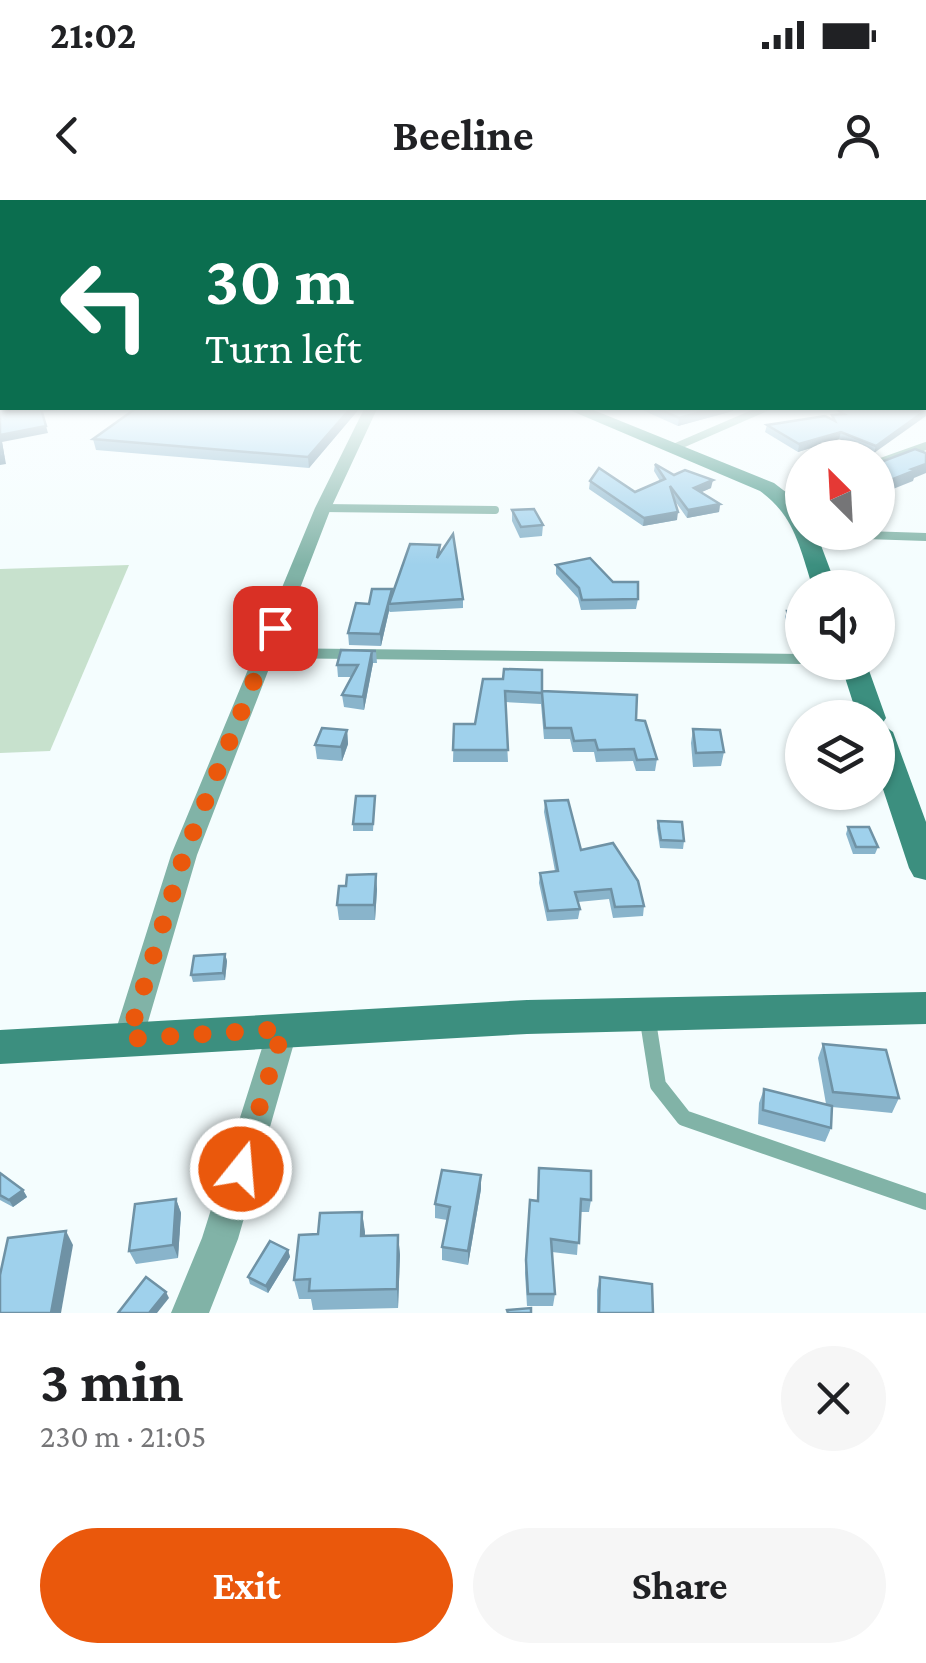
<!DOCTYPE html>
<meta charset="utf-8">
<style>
:root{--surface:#fff;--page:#f6f6f6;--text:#202124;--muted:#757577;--accent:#ea580c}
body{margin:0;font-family:"Crimson Pro",serif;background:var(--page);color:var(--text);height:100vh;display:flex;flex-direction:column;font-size:38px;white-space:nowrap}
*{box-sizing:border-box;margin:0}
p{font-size:32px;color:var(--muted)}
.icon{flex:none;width:55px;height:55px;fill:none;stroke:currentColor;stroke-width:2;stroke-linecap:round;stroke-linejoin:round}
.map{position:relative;height:1113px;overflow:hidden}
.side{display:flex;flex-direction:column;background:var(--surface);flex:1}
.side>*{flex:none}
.guide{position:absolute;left:0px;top:0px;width:928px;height:210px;box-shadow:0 2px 8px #0004;background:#0b6e4f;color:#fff;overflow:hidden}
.needle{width:65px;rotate:336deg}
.fabs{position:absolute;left:785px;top:240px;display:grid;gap:20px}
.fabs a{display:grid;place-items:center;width:110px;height:110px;border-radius:50%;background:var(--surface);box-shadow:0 2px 8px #0004;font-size:50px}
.pin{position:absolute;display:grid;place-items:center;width:85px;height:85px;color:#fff;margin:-42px;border-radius:20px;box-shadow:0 5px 15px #0006}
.me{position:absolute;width:110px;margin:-55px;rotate:17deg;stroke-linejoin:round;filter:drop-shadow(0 0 8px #0008)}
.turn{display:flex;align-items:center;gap:35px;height:210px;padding:0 40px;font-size:45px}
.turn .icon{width:130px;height:130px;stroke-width:2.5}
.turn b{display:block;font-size:70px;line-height:85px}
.round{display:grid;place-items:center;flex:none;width:105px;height:105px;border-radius:52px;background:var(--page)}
.headline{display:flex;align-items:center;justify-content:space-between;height:170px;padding:0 40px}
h1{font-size:60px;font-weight:700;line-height:75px}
.primary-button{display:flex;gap:20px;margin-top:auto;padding:20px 40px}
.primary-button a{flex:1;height:115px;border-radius:60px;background:var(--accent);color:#fff;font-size:40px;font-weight:700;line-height:115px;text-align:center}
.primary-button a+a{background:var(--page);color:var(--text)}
.status{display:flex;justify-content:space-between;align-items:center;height:70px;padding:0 50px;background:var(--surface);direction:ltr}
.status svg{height:28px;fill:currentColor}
header{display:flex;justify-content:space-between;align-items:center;height:130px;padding:0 40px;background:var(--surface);font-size:45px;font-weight:700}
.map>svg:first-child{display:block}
.green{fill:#c7e1cd}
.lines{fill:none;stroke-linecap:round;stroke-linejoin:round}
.lane-far2{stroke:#81b3a7;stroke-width:8}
.lane-far1{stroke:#81b3a7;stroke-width:10}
.lane{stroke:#81b3a7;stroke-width:16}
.street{fill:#81b3a7;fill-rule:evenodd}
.secondary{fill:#3c8f7f;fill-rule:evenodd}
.wall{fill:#89b4cb}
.shaded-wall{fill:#6f92a5}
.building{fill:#9fd1ec;stroke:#6f92a5;stroke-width:2.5}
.route{stroke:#ea580c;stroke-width:18;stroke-dasharray:0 32.4}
</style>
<div class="status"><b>21:02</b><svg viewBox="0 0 49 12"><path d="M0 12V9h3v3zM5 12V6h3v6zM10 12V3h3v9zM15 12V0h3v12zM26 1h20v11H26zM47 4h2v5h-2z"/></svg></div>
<header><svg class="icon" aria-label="back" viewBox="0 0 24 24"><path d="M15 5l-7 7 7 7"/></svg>Beeline<svg class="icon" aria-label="person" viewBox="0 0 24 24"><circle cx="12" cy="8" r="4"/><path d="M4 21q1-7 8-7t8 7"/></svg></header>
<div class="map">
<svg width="926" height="1113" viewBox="0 0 926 1113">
<rect width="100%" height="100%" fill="#f4fdfe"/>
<!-- green -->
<polygon class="green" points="129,365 50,551 0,553 0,369"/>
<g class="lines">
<!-- lane-far2 -->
<g class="lane-far2">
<polyline points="878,263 926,246"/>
<polyline points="782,296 802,289"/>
<polyline points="323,308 495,310"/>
<polyline points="805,333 926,337"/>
</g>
<!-- lane-far1 -->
<polyline class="lane-far1" points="264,453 802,459"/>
<!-- lane -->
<polyline class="lane" points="647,815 658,885 684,918 926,1002"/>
<!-- street -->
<g class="street">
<polygon points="364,209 377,209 331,308 197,655 143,839 139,848 128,852 117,848 113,839 171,655 315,308"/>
<polygon points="754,209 772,209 678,250 666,247"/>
<polygon points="283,816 294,820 298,829 238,1039 209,1113 171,1113 202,1038 268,829 272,820"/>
</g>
<!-- secondary -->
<g class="secondary">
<path d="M 567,209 L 591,209 L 774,283 L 800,303 L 802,332 L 816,332 L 837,388 L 813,388 C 800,349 795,316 760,291 Z"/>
<polygon points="840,462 866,462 886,518 882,524 893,532 926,622 926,680 914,677 909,668 878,574 878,518 858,518"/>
<polygon points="926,792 926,824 527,834 0,864 0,830 527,800"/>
</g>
</g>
<!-- wall -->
<g class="wall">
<polygon points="135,209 359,209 309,268 96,250 93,239"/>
<polygon points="640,209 733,209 733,211 678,226"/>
<polygon points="926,209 874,253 839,239 798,252 765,232 767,225 831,219 832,215 839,214 839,211"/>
<polygon points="655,264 674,275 711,288 701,292 720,304 719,312 687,318 675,301 677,320 643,326 589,289 590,281 635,292 660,281 654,271"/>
<polygon points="512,310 543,325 542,336 520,338 512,321"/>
<polygon points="440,354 463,399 463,408 390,412 389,411 381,446 349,445 348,433 369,404 392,395"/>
<polygon points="556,365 613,382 638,399 636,409 581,410 578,398 556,374"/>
<polygon points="787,411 802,412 802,440 789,439 785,417"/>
<polygon points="341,450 376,451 377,463 373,463 364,510 344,507 342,495 351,477 338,477 337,465"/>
<polygon points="483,479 542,491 636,520 657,559 655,571 636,571 633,561 596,562 594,552 573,552 570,539 544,539 541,504 505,502 508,562 453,562 454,524 475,524"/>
<polygon points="693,529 724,552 721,566 693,567 691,543"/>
<polygon points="347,530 348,544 342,561 317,559 315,545"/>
<polygon points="375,596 373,631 353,631 353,624"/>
<polygon points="545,601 581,650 644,706 643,716 613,718 609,699 578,702 580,709 578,719 547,721 539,683 540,673 555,671 544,612"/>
<polygon points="658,621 684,641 683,649 660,648 657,628"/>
<polygon points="848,627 878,647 875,654 853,654 846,634"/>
<polygon points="346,686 377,689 375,720 339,720 337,705"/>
<polygon points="225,754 227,761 225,780 193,782 191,775"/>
<polygon points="823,844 899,898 892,913 832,907 831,928 825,942 758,924 759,903 764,889 826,904 818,858"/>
<polygon points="539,968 591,1000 589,1012 580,1012 577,1055 552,1052 555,1094 553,1106 527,1106 525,1073 530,1000 538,1001"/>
<polygon points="0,973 23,990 27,997 13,1007 0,1000"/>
<polygon points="481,989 468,1065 442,1060 442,1047 447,1020 435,1018 435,1004"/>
<polygon points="176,999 181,1013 178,1058 136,1064 129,1051"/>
<polygon points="362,1012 365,1035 398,1035 400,1055 398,1108 313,1110 311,1099 299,1099 294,1080 318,1034"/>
<polygon points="288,1050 290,1057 268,1093 250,1084 248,1077"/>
<polygon points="600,1077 653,1113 597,1113 597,1090"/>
</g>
<!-- shaded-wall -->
<g class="shaded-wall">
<polygon points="40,209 67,209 41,212"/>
<polygon points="350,209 359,209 309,268 308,257"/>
<polygon points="712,209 733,209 733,211 678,226 679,218"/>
<polygon points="926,210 926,216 874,253 876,246"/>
<polygon points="46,226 48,233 2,242 6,264 0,265 0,235"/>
<polygon points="841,232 839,239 798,252 799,244"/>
<polygon points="926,264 926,273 914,278 913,281 878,295 878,285"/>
<polygon points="713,280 711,288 693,296 694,288"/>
<polygon points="720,304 719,312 687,318 688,310"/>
<polygon points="678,312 677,320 643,326 644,318"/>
<polygon points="392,389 392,400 389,404 389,411 381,446 380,434"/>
<polygon points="372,451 373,463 364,510 363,497"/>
<polygon points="347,530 348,544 342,561 341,547"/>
<polygon points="376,674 377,689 375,720 374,705"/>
<polygon points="225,754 227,761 225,780 223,773"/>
<polygon points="481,975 481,989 468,1065 468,1051"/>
<polygon points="23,990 27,997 13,1007 9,1000"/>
<polygon points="176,999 181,1013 178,1058 173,1045"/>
<polygon points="362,1012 365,1032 364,1056 361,1036"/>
<polygon points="66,1031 73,1045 61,1113 51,1113"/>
<polygon points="398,1035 400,1055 398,1108 397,1089"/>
<polygon points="288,1050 290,1057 268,1093 266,1086"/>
<polygon points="166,1092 169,1098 157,1113 149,1113"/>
</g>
<!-- building -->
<g class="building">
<polygon points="0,209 41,209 46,226 0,235"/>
<polygon points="135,209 350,209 308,257 93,239"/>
<polygon points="659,209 712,209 679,218"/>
<polygon points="844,209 926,209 926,210 876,246 841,232 799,244 767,225 825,216 835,221 832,215 844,214 839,211"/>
<polygon points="0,237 3,256 0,256"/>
<polygon points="915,249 926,253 926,264 912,269 916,270 878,285 878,263"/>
<polygon points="655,264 674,275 685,270 713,280 694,288 720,304 688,310 670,286 678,312 644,318 590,281 599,268 635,292 665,279"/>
<polygon points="534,309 543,325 521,327 512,310"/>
<polygon points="453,334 463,399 389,404 410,344 440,345 437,358"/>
<polygon points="590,358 613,382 638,382 638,399 582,400 579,388 556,365"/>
<polygon points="372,389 392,389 380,434 348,433 356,403 369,404"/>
<polygon points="787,411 802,412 802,433 791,432"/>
<polygon points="341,450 376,451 372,451 363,497 342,495 358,465 337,465"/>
<polygon points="504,469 542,470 542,491 637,495 636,520 645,521 657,559 637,560 634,549 598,550 595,540 574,541 571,528 545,528 542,493 505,491 508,550 453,550 454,524 475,524 483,479 503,479"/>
<polygon points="322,528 347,530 341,547 315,545"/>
<polygon points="693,529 720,530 724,552 696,553"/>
<polygon points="356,596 375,596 373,624 353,624"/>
<polygon points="568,600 581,650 613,643 638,681 644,706 615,707 611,689 575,692 580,709 548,711 540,673 558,671 545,601"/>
<polygon points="658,621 682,622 684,641 661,640"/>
<polygon points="848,627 869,627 878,647 856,647"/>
<polygon points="376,674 374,705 337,705 339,686 346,686 347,675"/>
<polygon points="225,754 223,773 191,775 194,756"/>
<polygon points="823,844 886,850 899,898 833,892"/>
<polygon points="764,889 832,906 831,928 763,910"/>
<polygon points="539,968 591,971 591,1000 581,999 579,1043 551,1039 555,1094 528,1094 526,1060 530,1000 538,1001"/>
<polygon points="442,970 481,975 468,1051 442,1047 450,1007 435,1004"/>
<polygon points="0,973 23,990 9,1000 0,995"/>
<polygon points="176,999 173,1045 129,1051 135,1004"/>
<polygon points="362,1012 361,1036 398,1035 397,1089 309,1091 310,1079 294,1080 299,1035 318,1034 320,1013"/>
<polygon points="66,1031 51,1113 0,1113 0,1075 8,1038"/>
<polygon points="270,1041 288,1050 266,1086 248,1077"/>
<polygon points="146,1077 166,1092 149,1113 118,1113"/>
<polygon points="600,1077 652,1084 653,1113 599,1113"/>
<polygon points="531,1108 531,1113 508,1113 507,1110"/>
</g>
<!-- sky -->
<linearGradient id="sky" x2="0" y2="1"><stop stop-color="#a0c8f1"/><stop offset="0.57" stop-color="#fafeff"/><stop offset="1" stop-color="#fafeff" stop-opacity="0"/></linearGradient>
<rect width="926" height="365" fill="url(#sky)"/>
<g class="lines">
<!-- route -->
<polyline class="route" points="241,969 283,829 128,839 184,655 275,428"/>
</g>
</svg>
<div class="fabs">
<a><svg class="needle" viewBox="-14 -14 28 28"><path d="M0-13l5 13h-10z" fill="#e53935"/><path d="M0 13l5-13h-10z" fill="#757577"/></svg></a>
<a><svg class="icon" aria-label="sound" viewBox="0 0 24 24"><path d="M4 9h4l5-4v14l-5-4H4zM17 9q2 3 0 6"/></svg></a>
<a><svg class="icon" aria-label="layers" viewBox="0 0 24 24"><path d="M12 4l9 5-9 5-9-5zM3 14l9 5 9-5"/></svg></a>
</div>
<div class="pin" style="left:275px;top:428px;background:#d93025"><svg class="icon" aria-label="arrive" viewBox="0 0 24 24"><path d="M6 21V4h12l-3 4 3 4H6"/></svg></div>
<svg class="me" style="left:241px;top:969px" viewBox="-20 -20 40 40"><circle r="17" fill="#ea580c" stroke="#fff" stroke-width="3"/><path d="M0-11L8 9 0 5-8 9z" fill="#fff"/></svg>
<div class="guide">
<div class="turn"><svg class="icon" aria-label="left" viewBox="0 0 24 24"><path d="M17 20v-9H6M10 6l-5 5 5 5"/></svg><div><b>30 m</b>Turn left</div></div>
</div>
</div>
<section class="side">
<div class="headline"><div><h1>3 min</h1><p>230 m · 21:05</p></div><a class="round"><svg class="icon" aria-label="close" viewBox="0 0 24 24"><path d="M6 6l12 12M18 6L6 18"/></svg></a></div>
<div class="primary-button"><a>Exit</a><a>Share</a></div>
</section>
